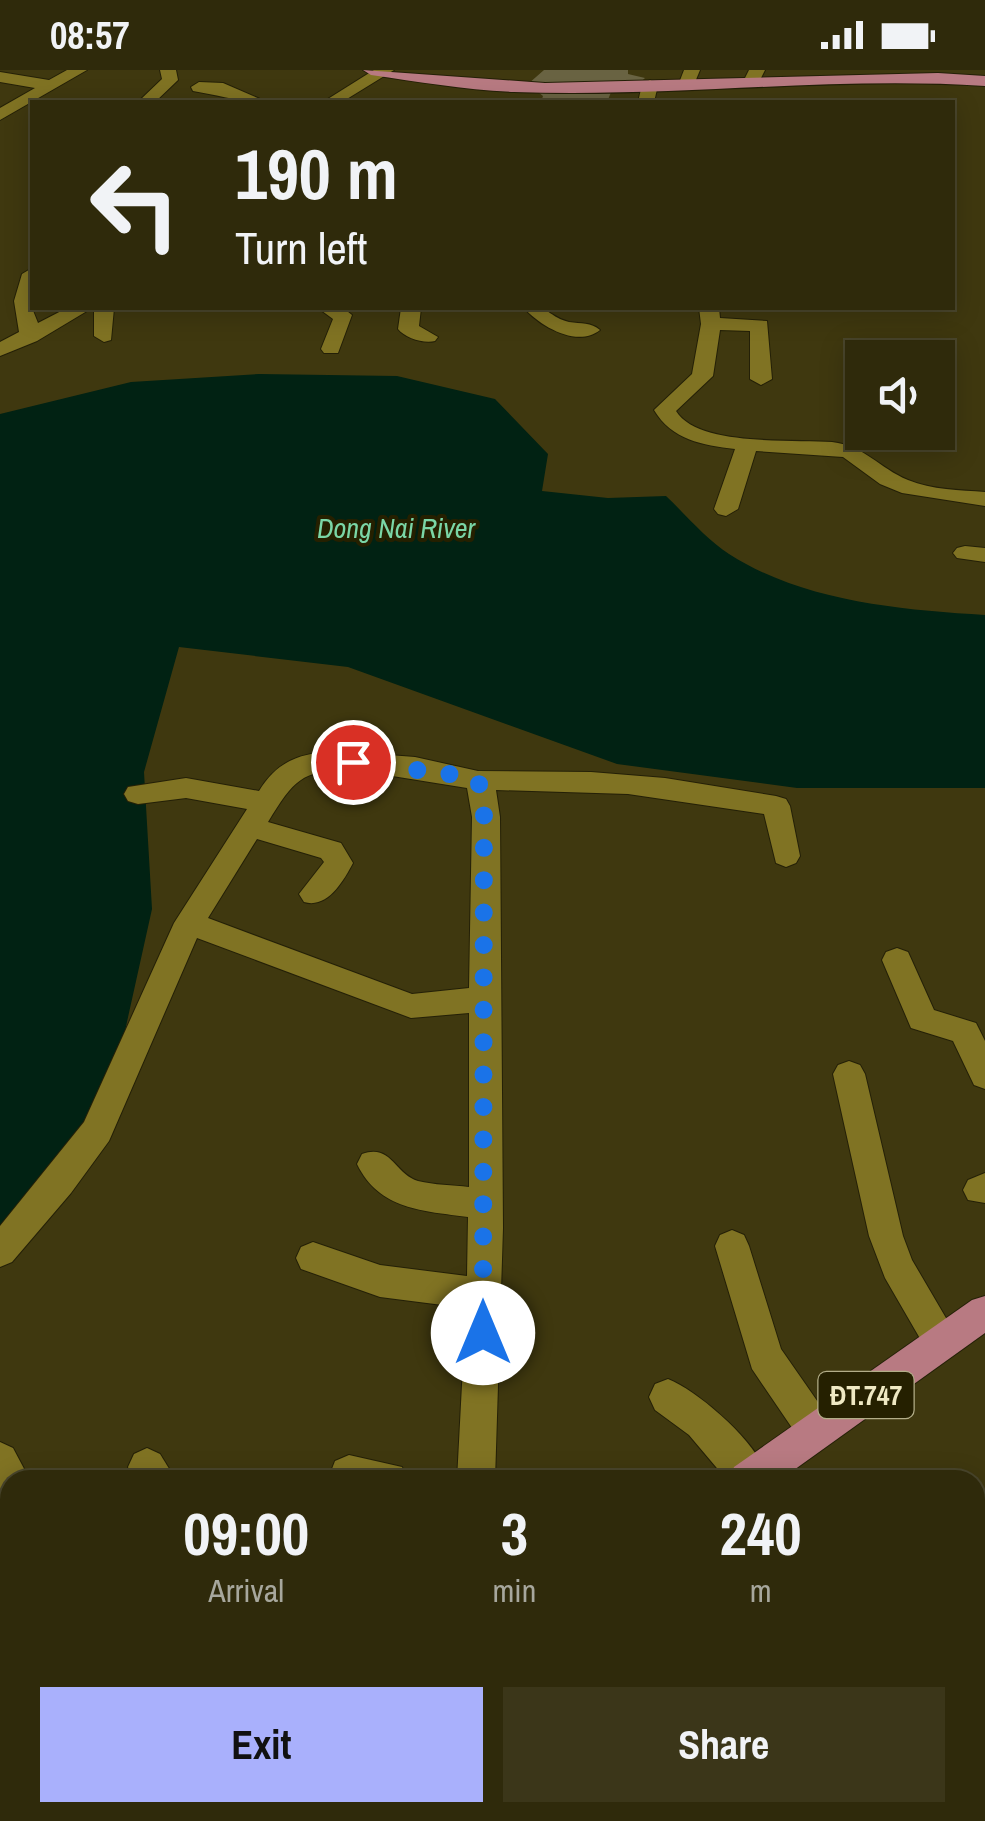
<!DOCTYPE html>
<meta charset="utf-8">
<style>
:root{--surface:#2f2a0b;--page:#3b3619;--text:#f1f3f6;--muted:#a7a79d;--line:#4a462c;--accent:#a9b0fc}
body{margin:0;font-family:"Archivo Narrow",sans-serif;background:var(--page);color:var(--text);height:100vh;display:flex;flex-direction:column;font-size:38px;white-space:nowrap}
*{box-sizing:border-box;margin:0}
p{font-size:32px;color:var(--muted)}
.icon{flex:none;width:55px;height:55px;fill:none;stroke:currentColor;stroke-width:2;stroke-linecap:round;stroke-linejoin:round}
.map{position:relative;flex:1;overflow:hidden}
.details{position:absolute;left:0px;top:1400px;width:985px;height:352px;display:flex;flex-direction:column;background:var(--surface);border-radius:30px 30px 0 0;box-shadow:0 5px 25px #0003,0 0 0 2px var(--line)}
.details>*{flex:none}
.hud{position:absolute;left:30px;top:30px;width:925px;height:210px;border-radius:0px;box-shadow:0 5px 25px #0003,0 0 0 2px var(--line);background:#2f2a0b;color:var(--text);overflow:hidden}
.tools{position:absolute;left:845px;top:270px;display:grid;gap:20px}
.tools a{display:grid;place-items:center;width:110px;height:110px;border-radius:0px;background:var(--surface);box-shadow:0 5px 25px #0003,0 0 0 2px var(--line);font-size:50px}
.pin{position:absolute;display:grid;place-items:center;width:85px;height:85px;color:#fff;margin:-42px;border:5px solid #fff;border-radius:50%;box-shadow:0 2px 10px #0007}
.me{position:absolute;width:110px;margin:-55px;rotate:0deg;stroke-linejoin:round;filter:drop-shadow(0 0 8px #0008)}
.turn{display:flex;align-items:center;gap:35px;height:210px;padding:0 40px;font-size:45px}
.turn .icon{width:130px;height:130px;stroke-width:2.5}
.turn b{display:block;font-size:70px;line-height:85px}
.eta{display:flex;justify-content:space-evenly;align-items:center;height:170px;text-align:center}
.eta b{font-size:60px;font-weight:700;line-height:70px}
.cta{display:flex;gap:20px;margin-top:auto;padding:20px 40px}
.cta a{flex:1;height:115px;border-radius:0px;background:var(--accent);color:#111;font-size:40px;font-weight:700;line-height:115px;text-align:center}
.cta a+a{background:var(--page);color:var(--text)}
.status{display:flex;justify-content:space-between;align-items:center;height:70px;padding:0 50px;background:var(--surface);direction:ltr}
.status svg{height:28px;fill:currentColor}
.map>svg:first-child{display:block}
.green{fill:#696342}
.water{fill:#012213}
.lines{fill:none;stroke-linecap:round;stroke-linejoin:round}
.minor-casing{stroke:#242007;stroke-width:2}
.major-casing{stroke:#242007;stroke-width:2}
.minor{fill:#807323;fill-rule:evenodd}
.major{fill:#b87a82;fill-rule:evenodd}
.route{stroke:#1a73e8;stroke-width:18;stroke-dasharray:0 32.4}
.labels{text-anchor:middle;stroke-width:8;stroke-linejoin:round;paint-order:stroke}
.far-water-label{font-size:28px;font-style:italic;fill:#7ad6a6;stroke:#252000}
.shield{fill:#252000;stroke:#b2ad88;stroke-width:2.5}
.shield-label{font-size:28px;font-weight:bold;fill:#efe9c3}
</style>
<div class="status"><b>08:57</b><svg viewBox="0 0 49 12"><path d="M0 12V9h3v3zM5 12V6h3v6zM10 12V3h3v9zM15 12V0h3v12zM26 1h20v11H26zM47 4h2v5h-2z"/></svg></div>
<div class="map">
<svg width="985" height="1751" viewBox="0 0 985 1751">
<rect width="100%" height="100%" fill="#3f380f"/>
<!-- green -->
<polygon class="green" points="544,0 628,0 628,4 645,8 632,20 612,20 607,32 541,32 543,26 528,14"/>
<!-- water -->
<path class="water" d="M 259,304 L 397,306 L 495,329 L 548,384 L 542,421 L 608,428 L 666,426 C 686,445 706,469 729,484 C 802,531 900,540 985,545 L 985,718 L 797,718 L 617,694 L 348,597 L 179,577 L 144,702 L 152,839 L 111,1024 L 0,1158 L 0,344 L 131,312 Z"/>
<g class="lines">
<defs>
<g id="minor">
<polygon points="67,0 87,0 0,50 0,38 35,18 0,12 0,2 49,10"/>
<polygon points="160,0 176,0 178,10 155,32 138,32 162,9"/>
<polygon points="374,0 394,0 342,32 323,32"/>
<polygon points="684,0 700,0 693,17 679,13"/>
<polygon points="749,0 765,0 758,14 752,15 744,10"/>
<polygon points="650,10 658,15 654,32 638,32 642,15"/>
<path d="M 199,12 L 223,13 L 267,32 C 243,33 218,25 193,21 L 191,17 Z"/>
<polygon points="32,198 32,238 38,253 67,238 92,238 37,271 0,286 0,272 19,262 14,231 22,204"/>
<polygon points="94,238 114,238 111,270 104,272 94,266"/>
<polygon points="318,238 343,238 352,245 338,283 324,283 321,279 333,249"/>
<path d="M 401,238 L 421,238 L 419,256 L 438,267 L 435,271 C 424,274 405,268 398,259 Z"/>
<path d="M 524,238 C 552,236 548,247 569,252 C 581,254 591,252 600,260 C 578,278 541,257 524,238 Z"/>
<path d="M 699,238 L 719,238 L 720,248 L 767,251 L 772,309 L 761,315 L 750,309 L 750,261 L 720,260 L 713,306 L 676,341 C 698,377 794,369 832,372 C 865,376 879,398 908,410 C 932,420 960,420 985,422 L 985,436 L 902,423 L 880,414 L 843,387 L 756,381 L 738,439 L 726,446 L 718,444 L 714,439 L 735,379 C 702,375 672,370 654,340 L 692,304 L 701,254 Z"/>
<polygon points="965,476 985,478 985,492 957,488 953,483 957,478"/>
<path d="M 336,681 L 415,687 L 478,701 L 591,702 L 665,708 L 776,726 L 786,729 L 790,736 L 800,786 L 796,793 L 786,797 L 776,793 L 764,744 L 628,724 L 496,720 L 500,747 L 503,1158 L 495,1410 L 457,1410 L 466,1238 L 380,1227 L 301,1199 L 296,1188 L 301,1177 L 313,1172 L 380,1195 L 467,1206 L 468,1147 C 424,1141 379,1140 357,1094 L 362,1084 C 391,1073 395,1104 418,1111 C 434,1115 453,1115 469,1117 L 469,943 L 411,948 L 197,868 L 109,1071 L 71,1123 L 12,1192 L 0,1197 L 0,1156 L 84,1052 L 174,853 L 247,739 L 186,728 L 138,734 L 128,731 L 124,724 L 128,717 L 186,708 L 259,721 C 278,690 301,683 336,681 ZM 361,701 L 467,718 L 472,747 L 469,918 L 412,924 L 208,848 L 257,769 L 321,788 L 324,792 L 299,824 L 304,832 C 327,839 343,812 353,793 L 341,773 L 268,752 C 297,704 305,699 361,701 Z"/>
<polygon points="897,878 908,882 934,940 976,953 985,971 985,1019 974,1015 953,971 911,958 882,890 886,882"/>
<polygon points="849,991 860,995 865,1004 903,1166 912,1190 960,1272 955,1284 942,1289 929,1284 885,1208 869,1166 833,1004 838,995"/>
<polygon points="985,1103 985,1133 968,1130 963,1120 968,1110"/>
<polygon points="732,1160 744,1165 749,1176 781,1279 829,1348 835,1361 829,1374 816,1379 803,1374 752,1299 715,1176 720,1165"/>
<path d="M 668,1309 C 700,1322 762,1376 768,1410 L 727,1410 L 689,1365 L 655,1340 L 649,1327 L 655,1314 Z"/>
<polygon points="0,1372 13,1378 30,1410 10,1410 10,1429 0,1424"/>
<polygon points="147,1378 160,1384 176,1410 133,1410 128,1397 134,1384"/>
<polygon points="349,1385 402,1397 407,1410 332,1410 330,1404 335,1391"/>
<polygon points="10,1494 10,1535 0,1539 0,1498"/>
<polygon points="985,1501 985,1541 975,1542 975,1502"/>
<polygon points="985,1618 985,1660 975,1661 975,1619"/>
<polygon points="174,1742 219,1742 223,1751 178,1751"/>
<polygon points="839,1742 883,1742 885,1751 841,1751"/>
</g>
<g id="major">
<path d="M 363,0 L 545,13 L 938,3 L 985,6 L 985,16 C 828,6 671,28 514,22 C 466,20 419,12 371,5 Z"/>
<polygon points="985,1226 985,1263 780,1410 729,1410 734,1397 972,1230"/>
<polygon points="315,1742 364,1742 360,1751 311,1751"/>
</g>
</defs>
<!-- minor casing -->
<use href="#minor" class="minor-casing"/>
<!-- major casing -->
<use href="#major" class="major-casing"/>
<!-- minor -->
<use href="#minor" class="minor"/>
<!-- major -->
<use href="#major" class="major"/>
</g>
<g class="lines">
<!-- route -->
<polyline class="route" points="353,692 465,706 478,712 484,724 483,1263"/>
</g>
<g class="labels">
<!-- far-water labels -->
<g class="far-water-label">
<text x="396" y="468">Dong Nai River</text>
</g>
<!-- shield labels -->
<rect class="shield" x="818.5" y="1302" width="95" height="46" rx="8"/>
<g class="shield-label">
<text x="866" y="1335">ĐT.747</text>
</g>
</g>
</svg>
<div class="tools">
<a><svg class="icon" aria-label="sound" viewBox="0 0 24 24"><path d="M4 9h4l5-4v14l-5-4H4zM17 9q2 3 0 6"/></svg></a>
</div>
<div class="pin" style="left:353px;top:692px;background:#d93025"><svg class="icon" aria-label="arrive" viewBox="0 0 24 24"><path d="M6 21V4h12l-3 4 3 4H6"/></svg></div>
<svg class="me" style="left:483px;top:1263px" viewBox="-20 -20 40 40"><circle r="19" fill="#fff"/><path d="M0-13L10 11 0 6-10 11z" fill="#1a73e8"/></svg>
<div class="hud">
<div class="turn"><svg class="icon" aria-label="left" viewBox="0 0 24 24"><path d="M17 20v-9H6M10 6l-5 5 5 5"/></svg><div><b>190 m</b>Turn left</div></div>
</div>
<section class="details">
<div class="eta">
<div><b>09:00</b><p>Arrival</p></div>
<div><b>3</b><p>min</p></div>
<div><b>240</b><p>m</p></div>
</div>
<div class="cta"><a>Exit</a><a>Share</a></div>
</section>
</div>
